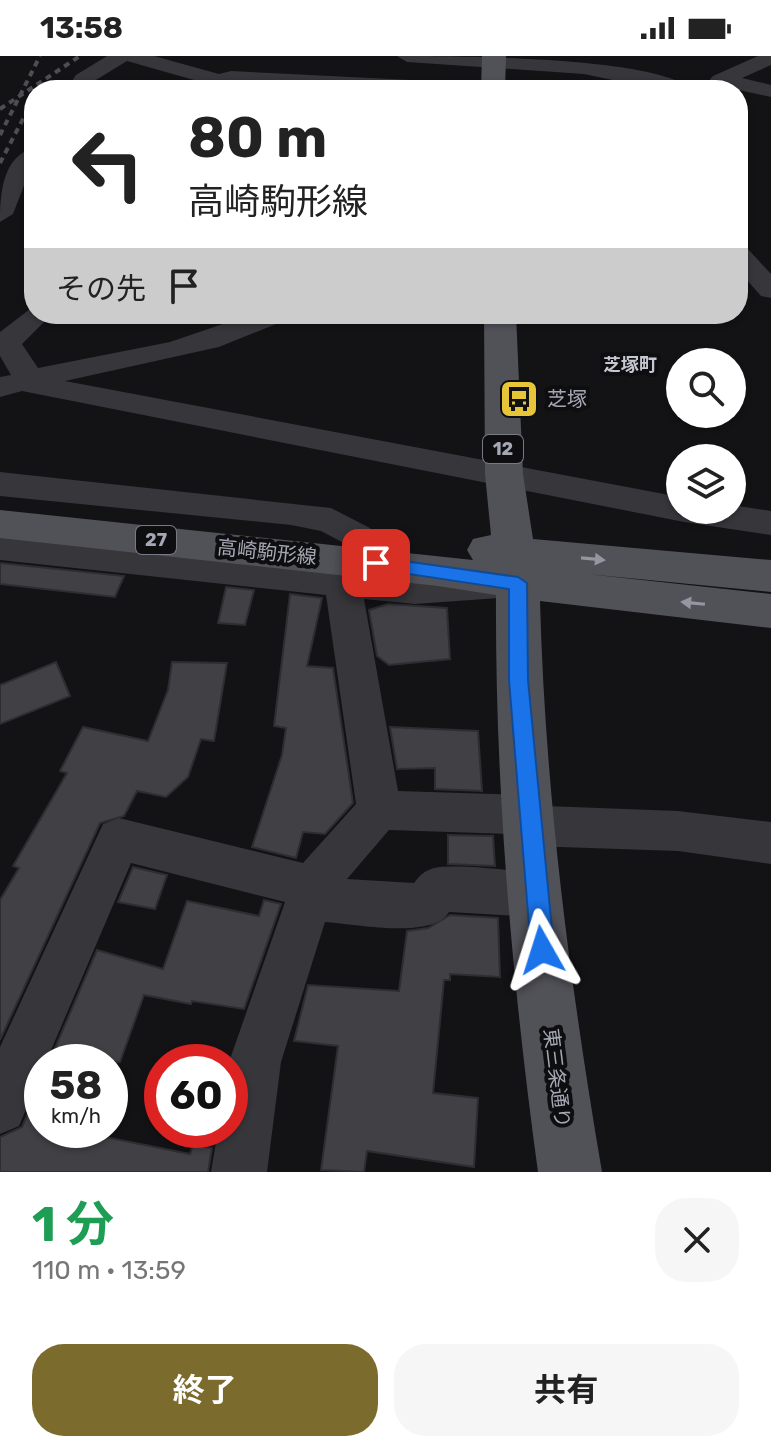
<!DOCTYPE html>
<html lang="ja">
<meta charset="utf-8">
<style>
:root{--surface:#fff;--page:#f6f6f6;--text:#222;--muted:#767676;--accent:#7b6b2c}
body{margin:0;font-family:Rubik,"Noto Sans JP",sans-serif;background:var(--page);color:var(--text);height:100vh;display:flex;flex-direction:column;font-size:30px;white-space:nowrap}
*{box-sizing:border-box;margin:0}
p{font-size:26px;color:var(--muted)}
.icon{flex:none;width:44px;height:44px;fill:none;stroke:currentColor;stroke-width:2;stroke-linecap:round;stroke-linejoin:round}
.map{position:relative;height:1116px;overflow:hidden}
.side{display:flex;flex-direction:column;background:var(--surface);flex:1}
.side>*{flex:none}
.guide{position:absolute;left:24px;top:24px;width:724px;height:244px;border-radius:32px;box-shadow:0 2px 6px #0004;background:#fff;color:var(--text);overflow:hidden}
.tools{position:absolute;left:666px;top:292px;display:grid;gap:16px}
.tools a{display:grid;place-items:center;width:80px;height:80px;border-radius:50%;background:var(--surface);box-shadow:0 2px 6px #0004;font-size:40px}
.speed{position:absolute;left:24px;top:988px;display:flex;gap:16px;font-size:40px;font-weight:700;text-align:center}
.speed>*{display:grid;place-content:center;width:104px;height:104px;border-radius:50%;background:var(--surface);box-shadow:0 2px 6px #0004;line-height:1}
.speed small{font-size:20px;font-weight:400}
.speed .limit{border:12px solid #d22;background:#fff;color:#111}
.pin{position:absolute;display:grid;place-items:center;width:68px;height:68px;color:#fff;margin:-34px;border-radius:16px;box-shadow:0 4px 12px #0006}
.me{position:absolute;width:88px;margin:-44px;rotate:354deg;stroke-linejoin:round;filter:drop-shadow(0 0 6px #0008)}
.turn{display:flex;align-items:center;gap:28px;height:168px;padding:0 32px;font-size:36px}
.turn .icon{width:104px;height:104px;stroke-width:2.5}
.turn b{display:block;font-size:56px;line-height:68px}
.then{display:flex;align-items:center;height:76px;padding:0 32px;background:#0003;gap:16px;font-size:30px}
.round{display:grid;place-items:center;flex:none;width:84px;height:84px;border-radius:32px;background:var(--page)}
.headline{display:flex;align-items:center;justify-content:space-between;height:136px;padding:0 32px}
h1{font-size:48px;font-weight:700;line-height:60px;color:#1e9e55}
.cta{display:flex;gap:16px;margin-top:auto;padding:16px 32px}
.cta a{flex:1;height:92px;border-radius:32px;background:var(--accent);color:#fff;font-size:32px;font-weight:700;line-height:92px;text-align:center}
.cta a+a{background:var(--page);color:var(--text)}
.status{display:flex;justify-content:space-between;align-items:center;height:56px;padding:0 40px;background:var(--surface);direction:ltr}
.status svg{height:22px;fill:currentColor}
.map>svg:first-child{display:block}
.building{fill:#404045;stroke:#2e2d31;stroke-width:2}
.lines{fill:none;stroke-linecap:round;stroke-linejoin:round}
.minor{fill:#36363b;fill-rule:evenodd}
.primary{fill:#515158;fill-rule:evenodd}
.rail{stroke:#4d4e54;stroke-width:4;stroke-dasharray:6 5;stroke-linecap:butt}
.oneway{fill:#9497a2}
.route{fill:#1a73e8;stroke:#114b97;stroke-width:2}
.labels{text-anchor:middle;stroke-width:8;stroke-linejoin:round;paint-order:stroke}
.far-neighbourhood-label{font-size:18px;font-weight:bold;fill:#c6c7d1;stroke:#0e0e10}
.shield{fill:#0e0e10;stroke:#787a83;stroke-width:2}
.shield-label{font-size:18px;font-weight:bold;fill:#a5a8b4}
.poi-label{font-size:20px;fill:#a5a8b4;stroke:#0e0e10;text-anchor:start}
.street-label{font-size:20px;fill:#a5a8b4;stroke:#0e0e10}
</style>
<div class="status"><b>13:58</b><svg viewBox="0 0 49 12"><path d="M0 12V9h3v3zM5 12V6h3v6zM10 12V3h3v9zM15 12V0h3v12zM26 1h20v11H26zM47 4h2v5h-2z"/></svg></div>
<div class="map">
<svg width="771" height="1116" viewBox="0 0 771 1116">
<rect width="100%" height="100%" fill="#131315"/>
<!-- building -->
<g class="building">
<polygon points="0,507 124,520 115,541 0,528"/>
<polygon points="226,531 254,534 245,569 218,567"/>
<polygon points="290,538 322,542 307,610 333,612 353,747 325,778 303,776 296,802 252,791 282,699 286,672 274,670"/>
<polygon points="388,548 447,552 450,603 389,609 377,600 369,554"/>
<polygon points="56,606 70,640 0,668 0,629"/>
<polygon points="172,606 227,607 214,685 201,683 188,721 166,741 137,735 124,760 100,767 0,984 0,844 19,812 13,810 67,717 60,715 83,671 148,685 168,634"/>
<polygon points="390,671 478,675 482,735 435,733 435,712 397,713"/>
<polygon points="448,779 493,780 495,810 448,808"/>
<polygon points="133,811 167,819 155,853 118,846"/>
<polygon points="264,844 281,848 244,953 192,945 191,948 144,939 120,1006 49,1006 97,894 163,913 187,845 259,860"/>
<polygon points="450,859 498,862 500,921 450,918 450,924 444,924 433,1037 478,1042 474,1111 367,1095 364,1116 321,1114 338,990 294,985 308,929 399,935 407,875 428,872"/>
<polygon points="42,1024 42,1074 102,1074 100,1080 190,1098 193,1089 212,1092 208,1116 0,1116 0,1081 22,1071"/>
</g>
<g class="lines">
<!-- minor -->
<g class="minor">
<polygon points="107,0 154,0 219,18 231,15 493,28 504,34 365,34 233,27 227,34 205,34 208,28 127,5 91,27 88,34 66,34 76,19"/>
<path d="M 397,0 C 449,0 661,0 691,34 L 660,34 L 584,18 L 407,6 Z"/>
<polygon points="758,0 771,0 771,9 742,22 771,29 771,41 725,31 701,34 713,20"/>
<path d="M 34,92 L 34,115 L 25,127 L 13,158 L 0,166 C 0,139 2,100 34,92 Z"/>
<polygon points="738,190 747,192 771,218 771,242 761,240 738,214"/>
<polygon points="34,250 34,258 52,258 22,288 38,312 170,286 252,258 290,258 286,264 219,291 65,325 680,441 680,454 732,454 732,449 771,455 771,479 684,466 22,335 0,341 0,321 11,319 0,300 0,276"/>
<polygon points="0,416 331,452 370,472 375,481 370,490 357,494 321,475 291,469 0,440"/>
<path d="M 0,478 L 325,511 L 331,495 L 344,491 L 357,495 L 362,504 L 362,515 L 415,520 L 499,514 L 512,518 L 518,528 L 512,538 L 499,542 L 415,548 L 364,543 L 398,735 L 528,739 L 544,745 L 546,750 L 678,755 L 771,766 L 771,808 L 678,795 L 530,790 L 514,784 L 511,778 L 389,774 L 347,823 L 414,827 C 420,819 424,815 434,812 C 454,807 534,815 554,823 L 560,839 L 554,855 L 537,861 L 449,856 C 432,884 356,868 325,866 L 281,1006 L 267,1116 L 211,1116 L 218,1074 L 230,1074 L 229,1006 L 285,846 L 131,807 L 46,1006 L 42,1006 L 42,1016 L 19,1070 L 0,1078 L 0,991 L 103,768 L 119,762 L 303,807 L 356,748 L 326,539 L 0,504 Z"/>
</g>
<!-- primary -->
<g class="primary">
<polygon points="482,0 506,0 505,34 481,34"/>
<path d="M 484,258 L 516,258 L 523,418 L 533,483 L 771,504 L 771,536 L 587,518 L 771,538 L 771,572 L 540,545 C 545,736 570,928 602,1116 L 538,1116 C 512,926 495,732 496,539 L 438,530 L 0,482 L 0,454 L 473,504 L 467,494 L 473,483 L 491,479 L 485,418 Z"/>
</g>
<!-- rail -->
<g class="rail">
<polyline points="0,53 80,0"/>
<polyline points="0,79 40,0"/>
<polyline points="0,107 34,42"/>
</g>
</g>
<!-- one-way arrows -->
<defs><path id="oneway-solid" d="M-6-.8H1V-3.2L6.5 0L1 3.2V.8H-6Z" transform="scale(2)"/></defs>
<g class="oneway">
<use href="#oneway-solid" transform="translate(593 503) rotate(5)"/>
<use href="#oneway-solid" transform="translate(693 547) rotate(-174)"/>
</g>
<!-- route -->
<polygon class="route" points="376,501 518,521 527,527 528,624 554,894 551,902 542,906 534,902 531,894 509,624 509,533 369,512 369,503"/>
<!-- icons -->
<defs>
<symbol id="bus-square" viewBox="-11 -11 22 22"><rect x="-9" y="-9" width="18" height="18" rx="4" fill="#e7c539" stroke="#0e0e10"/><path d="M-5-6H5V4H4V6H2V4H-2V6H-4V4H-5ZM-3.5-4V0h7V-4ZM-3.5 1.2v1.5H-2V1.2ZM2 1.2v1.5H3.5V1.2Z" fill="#111"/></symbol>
</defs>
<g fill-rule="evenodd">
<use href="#bus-square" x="497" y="321" width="44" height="44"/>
</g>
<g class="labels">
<!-- far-neighbourhood labels -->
<g class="far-neighbourhood-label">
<text x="630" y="315">芝塚町</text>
</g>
<!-- shield labels -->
<g class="shield">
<rect x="483" y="379" width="40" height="28" rx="6"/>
<rect x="136" y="470" width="40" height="28" rx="6"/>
</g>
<g class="shield-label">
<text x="503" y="399">12</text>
<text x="156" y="490">27</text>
</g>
<!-- poi labels -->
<g class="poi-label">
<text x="547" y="350">芝塚</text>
</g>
<!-- street labels -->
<g class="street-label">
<text transform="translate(267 496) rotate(6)" y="7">高崎駒形線</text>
<text transform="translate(557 1022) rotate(83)" y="7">東三条通り</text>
</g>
</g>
</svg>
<div class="tools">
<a><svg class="icon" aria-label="search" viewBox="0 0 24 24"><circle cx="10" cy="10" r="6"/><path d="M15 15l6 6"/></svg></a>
<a><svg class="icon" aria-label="layers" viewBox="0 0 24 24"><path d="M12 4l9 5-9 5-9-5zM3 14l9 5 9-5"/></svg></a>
</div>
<div class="speed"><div>58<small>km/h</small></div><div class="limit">60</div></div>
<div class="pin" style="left:376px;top:507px;background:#d93025"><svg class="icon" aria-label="arrive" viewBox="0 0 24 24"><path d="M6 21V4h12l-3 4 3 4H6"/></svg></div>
<svg class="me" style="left:542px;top:894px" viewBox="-20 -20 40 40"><path d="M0-17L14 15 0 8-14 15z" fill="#1a73e8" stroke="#fff" stroke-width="4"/></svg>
<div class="guide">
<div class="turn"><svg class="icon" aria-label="left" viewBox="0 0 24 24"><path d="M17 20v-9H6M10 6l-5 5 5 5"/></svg><div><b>80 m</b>高崎駒形線</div></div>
<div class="then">その先<svg class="icon" aria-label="arrive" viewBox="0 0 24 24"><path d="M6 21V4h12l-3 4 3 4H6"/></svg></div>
</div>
</div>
<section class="side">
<div class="headline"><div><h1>1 分</h1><p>110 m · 13:59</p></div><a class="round"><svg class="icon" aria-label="close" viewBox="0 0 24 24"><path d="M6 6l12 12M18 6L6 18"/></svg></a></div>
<div class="cta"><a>終了</a><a>共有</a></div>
</section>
